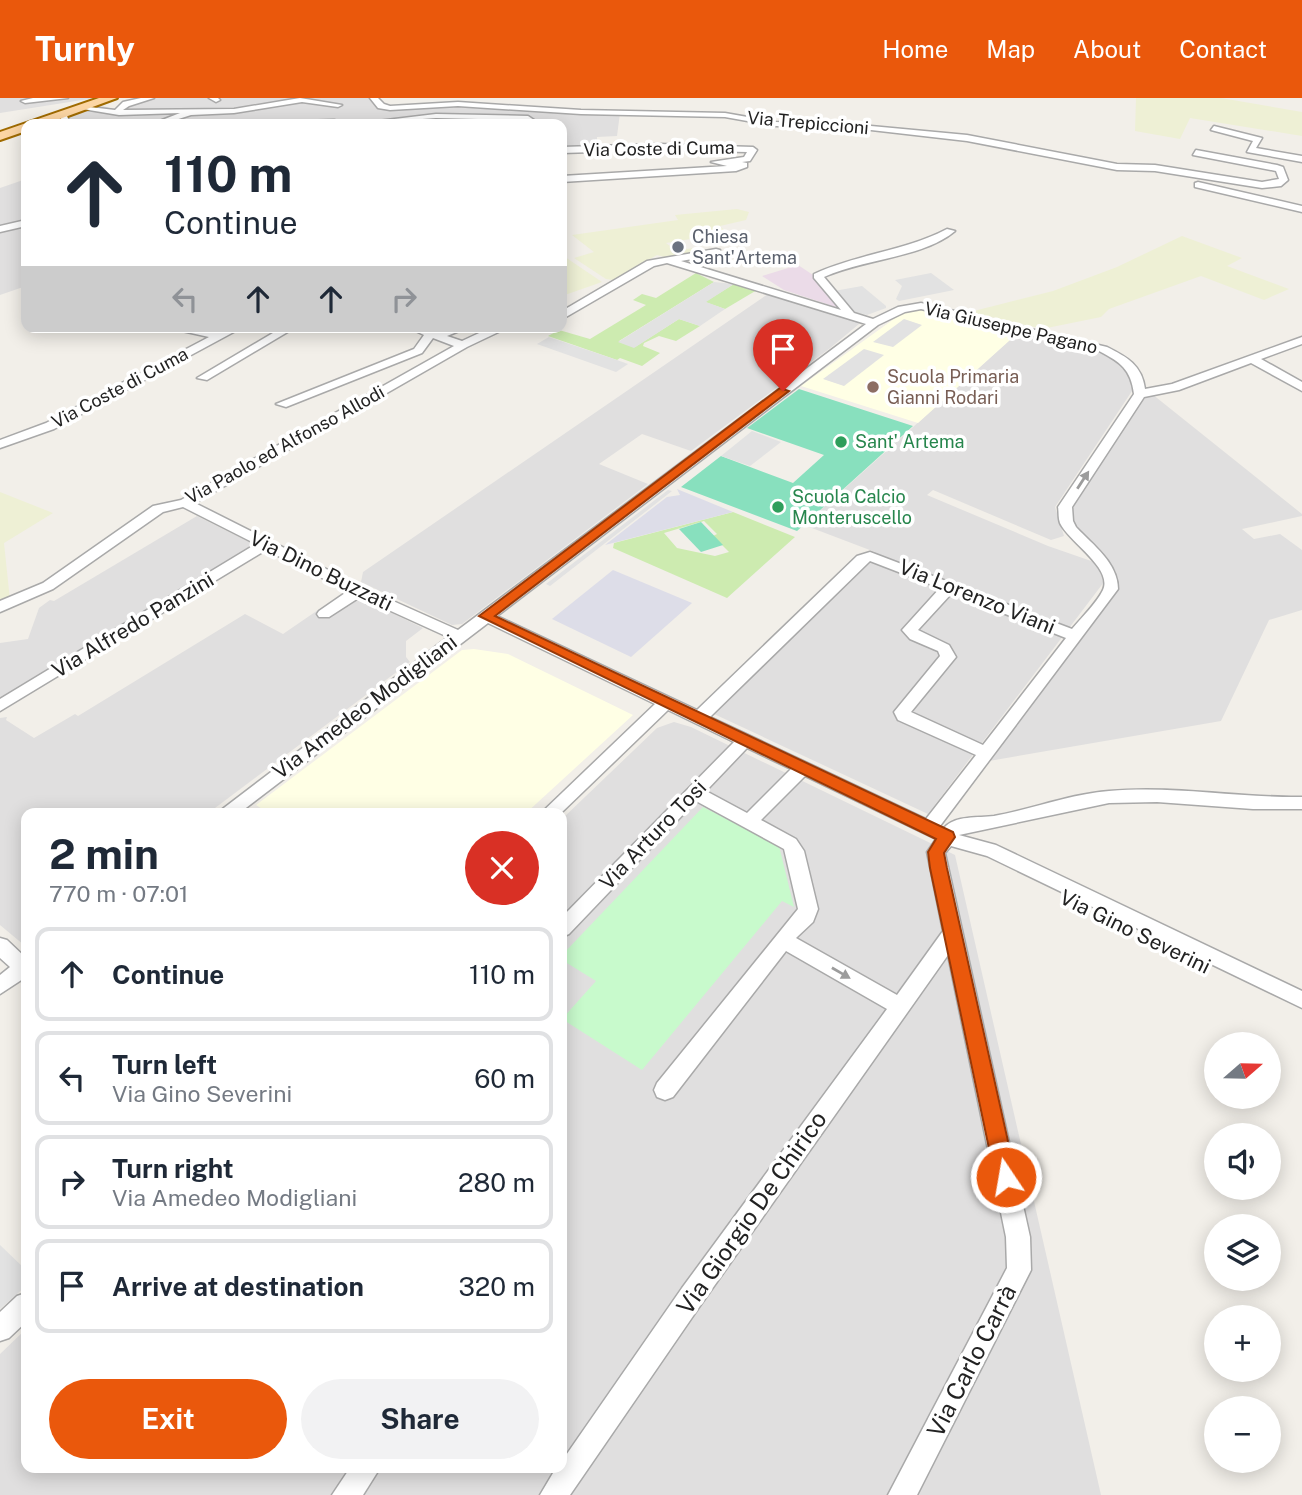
<!DOCTYPE html>
<meta charset="utf-8">
<style>
:root{--surface:#fff;--page:#f2f2f3;--text:#1f2937;--muted:#747a83;--line:#e0e1e3;--accent:#ea580c}
body{margin:0;font-family:"Public Sans",sans-serif;background:var(--page);color:var(--text);height:100vh;display:flex;flex-direction:column;font-size:26px;white-space:nowrap}
*{box-sizing:border-box;margin:0}
p{font-size:23px;color:var(--muted)}
.icon{flex:none;width:38px;height:38px;fill:none;stroke:currentColor;stroke-width:2;stroke-linecap:round;stroke-linejoin:round}
.map{position:relative;flex:1;overflow:hidden}
.sheet{position:absolute;left:21px;top:710px;width:546px;height:665px;display:flex;flex-direction:column;background:var(--surface);border-radius:14px;box-shadow:0 4px 18px #0003}
.sheet>*{flex:none}
.guide{position:absolute;left:21px;top:21px;width:546px;height:214px;border-radius:14px;box-shadow:0 4px 18px #0003;background:#fff;color:var(--text);overflow:hidden}
.needle{width:46px;rotate:70deg}
.fabs{position:absolute;left:1204px;top:934px;display:grid;gap:14px}
.fabs a{display:grid;place-items:center;width:77px;height:77px;border-radius:50%;background:var(--surface);box-shadow:0 4px 18px #0003;font-size:35px}
.pin{position:absolute;display:grid;place-items:center;width:60px;height:60px;color:#fff;margin:-72px -30px;border-radius:50% 50% 50% 0;rotate:-45deg;box-shadow:0 0 7px #0007}
.pin .icon{rotate:45deg}
.me{position:absolute;width:77px;margin:-38px;rotate:348deg;stroke-linejoin:round;filter:drop-shadow(0 0 5px #0008)}
.turn{display:flex;align-items:center;gap:24px;height:147px;padding:0 28px;font-size:32px}
.turn .icon{width:91px;height:91px;stroke-width:2.5}
.turn b{display:block;font-size:49px;line-height:60px}
.lanes{display:flex;align-items:center;height:66px;padding:0 28px;background:#0003;justify-content:center;gap:35px;direction:ltr}
.lanes .off{opacity:.35}
.round{display:grid;place-items:center;flex:none;width:74px;height:74px;border-radius:37px;background:var(--page)}
.head{display:flex;align-items:center;justify-content:space-between;height:119px;padding:0 28px}
h1{font-size:42px;font-weight:700;line-height:52px}
.action{display:flex;gap:14px;margin-top:auto;padding:14px 28px}
.action a{flex:1;height:80px;border-radius:42px;background:var(--accent);color:#fff;font-size:28px;font-weight:700;line-height:80px;text-align:center}
.action a+a{background:var(--page);color:var(--text)}
ul{padding:0;list-style:none}
li{display:flex;align-items:center;gap:21px;height:94px;margin:0 14px 10px;padding:0 14px;border:4px solid var(--line);border-radius:14px}
li div{flex:1}
li b{display:block;font-size:26px}
li em{font-style:normal}
header{display:flex;align-items:center;gap:42px;box-sizing:border-box;height:98px;padding:0 35px;background:var(--accent);color:#fff}
header strong{font-size:33px}
nav{display:flex;gap:38px;margin-inline-start:auto;font-size:24px}
.map>svg:first-child{display:block}
.residential{fill:#e0dfdf}
.industrial{fill:#ebdbe8}
.education{fill:#ffffe5}
.farmland{fill:#eef0d5}
.grass{fill:#cdebb0;fill-rule:evenodd}
.park{fill:#c8facc}
.pitch{fill:#88e0be}
.parking{fill:#e2e2e2}
.plaza{fill:#dddde8}
.lines{fill:none;stroke-linecap:round;stroke-linejoin:round}
.street-casing{stroke:#a9a9a9;stroke-width:3}
.primary-casing{stroke:#a06b00;stroke-width:4}
.street{fill:#fff;fill-rule:evenodd}
.primary{fill:#fcd6a4;fill-rule:evenodd}
.oneway{fill:#9c9c9c}
.route{fill:#ea580c;stroke:#983908;stroke-width:2}
.worship-dot{fill:#6b7280;stroke:#fff;stroke-width:2.5}
.education-dot{fill:#8d6e63;stroke:#fff;stroke-width:2.5}
.leisure-dot{fill:#2e9e5b;stroke:#fff;stroke-width:2.5}
.labels{text-anchor:middle;stroke-width:7;stroke-linejoin:round;paint-order:stroke}
.far-street-label{font-size:18px;fill:#222;stroke:#fff}
.far-worship-label{font-size:18px;fill:#5b616d;stroke:#fff;text-anchor:start}
.far-education-label{font-size:18px;fill:#785e54;stroke:#fff;text-anchor:start}
.far-leisure-label{font-size:18px;fill:#27864d;stroke:#fff;text-anchor:start}
.street-label{font-size:21px;fill:#222;stroke:#fff}
.near-street-label{font-size:24px;fill:#222;stroke:#fff}
</style>
<header>
<strong>Turnly</strong>
<nav><a>Home</a><a>Map</a><a>About</a><a>Contact</a></nav>
</header>
<div class="map">
<svg width="1302" height="1397" viewBox="0 0 1302 1397">
<rect width="100%" height="100%" fill="#f2efe9"/>
<!-- residential -->
<g class="residential">
<polygon points="0,0 95,0 0,15"/>
<polygon points="146,0 371,0 379,10 388,12 442,7 620,15 617,38 597,39 597,47 562,49 562,26 64,26 65,22 59,19 97,6 116,12"/>
<polygon points="26,81 26,188 0,197 0,90"/>
<polygon points="768,196 858,223 859,226 829,251 691,353 642,336 599,366 648,386 462,526 452,527 361,484 363,474"/>
<polygon points="1021,232 1087,247 1114,260 1128,272 1134,290 1055,409 1064,438 1051,442 933,392 927,397 1048,448 1097,465 1104,484 928,716 714,616 875,454 804,427"/>
<polygon points="1152,296 1302,416 1302,418 1242,431 1254,441 1280,436 1302,452 1302,512 1269,522 1221,623 989,663 1115,496 1118,487 1116,474 1075,429 1070,411 1145,299"/>
<polygon points="197,418 255,447 0,603 0,545 28,541 39,510 50,502 54,503"/>
<polygon points="359,499 423,530 406,543 406,559 410,564 207,716 26,716 26,845 24,847 0,827 0,620 7,619 6,622 34,640 75,616 78,618 245,516 283,536 318,512 330,518"/>
<polygon points="674,624 691,629 955,757 1101,1397 0,1397 0,1256 26,1231 26,1370 562,1370 562,721 657,630"/>
</g>
<!-- industrial -->
<polygon class="industrial" points="798,167 813,177 834,200 839,210 784,192 762,178"/>
<!-- education -->
<g class="education">
<polygon points="927,210 1021,232 918,325 801,288 905,213"/>
<polygon points="474,551 508,556 633,617 525,716 270,716 256,707 462,552"/>
</g>
<!-- farmland -->
<g class="farmland">
<polygon points="1136,0 1221,0 1302,14 1302,38 1190,20 1180,41 1135,33"/>
<polygon points="737,111 749,114 746,122 720,128 727,135 666,145 676,153 699,149 710,154 671,161 657,157 613,182 606,181 574,160 594,154 572,137 678,122 675,117"/>
<polygon points="1182,138 1242,160 1227,168 1289,191 1264,202 1201,178 1109,211 1101,219 1042,231 970,214 1053,193 1117,169"/>
<polygon points="562,156 565,159 602,184 562,198"/>
<polygon points="0,394 53,415 4,445 10,502 0,506"/>
</g>
<!-- grass -->
<g class="grass">
<polygon points="696,175 714,184 619,243 635,249 679,221 700,228 676,243 659,238 644,245 643,248 660,255 642,268 620,260 617,262 548,238 559,232 590,241 646,207 633,202 642,196 656,200"/>
<polygon points="734,186 757,192 725,211 705,204"/>
<path d="M 733,414 L 795,439 L 727,500 L 613,450 L 614,445 ZM 704,423 L 717,436 L 713,438 L 729,454 L 715,458 L 677,450 L 664,435 Z"/>
</g>
<!-- park -->
<polygon class="park" points="703,709 779,748 794,809 782,803 642,972 562,921 596,883 562,862 562,857"/>
<!-- pitch -->
<g class="pitch">
<polygon points="799,291 913,328 797,433 681,389 721,358 793,385 824,357 747,330"/>
<polygon points="701,424 723,447 701,454 679,431"/>
</g>
<!-- parking -->
<g class="parking">
<polygon points="931,175 954,192 899,203 896,201 902,188 895,182"/>
<polygon points="714,184 734,186 706,204 725,211 700,228 679,221 634,250 618,244"/>
<polygon points="862,188 886,208 886,210 867,217 854,214 834,193"/>
<polygon points="904,221 922,227 893,249 873,244"/>
<polygon points="549,239 617,262 628,266 616,274 537,246"/>
<polygon points="864,251 884,257 844,288 823,281"/>
<polygon points="752,333 781,344 750,368 721,358"/>
<polygon points="668,392 672,393 550,488 546,486"/>
<polygon points="0,1147 26,1172 26,1188 0,1211"/>
</g>
<!-- plaza -->
<g class="plaza">
<polygon points="677,391 733,414 605,447 667,399 680,397"/>
<polygon points="613,472 692,505 631,559 552,521"/>
</g>
<g class="lines">
<defs>
<g id="street">
<polygon points="33,0 68,0 25,5 21,3"/>
<polygon points="141,0 154,0 129,8 123,12 234,11 300,0 342,7 338,9 302,4 234,15 191,17 163,26 152,26 180,15 119,17 77,10 81,8 115,12 123,4"/>
<polygon points="209,0 218,0 220,2 216,4"/>
<polygon points="370,0 378,0 384,6 390,8 458,4 581,12 725,15 776,24 871,28 967,37 1117,66 1155,67 1262,84 1279,81 1276,73 1193,57 1196,52 1277,67 1283,69 1288,82 1281,88 1262,90 1155,73 1117,72 967,43 871,32 776,28 725,19 581,16 458,8 390,12 378,10"/>
<polygon points="60,15 66,15 70,26 62,26"/>
<polygon points="436,16 528,18 540,26 531,26 526,22 436,20 353,26"/>
<polygon points="334,22 349,26 263,26 267,24"/>
<polygon points="1214,28 1262,40 1256,50 1302,58 1302,64 1247,54 1253,43 1211,32"/>
<polygon points="659,46 753,49 757,52 750,63 742,64 747,65 747,69 736,73 562,84 562,78 727,68 711,64 744,59 747,54 659,52 562,55 562,49"/>
<polygon points="1198,84 1302,108 1302,114 1195,89 1195,85"/>
<polygon points="26,122 26,128 0,134 0,128"/>
<path d="M 947,131 L 955,133 C 923,160 863,161 824,179 L 854,215 L 873,221 L 898,209 L 921,205 L 1107,249 C 1127,259 1142,267 1145,291 L 1172,286 L 1302,239 L 1302,246 L 1261,261 L 1302,284 L 1302,293 L 1251,265 L 1179,292 L 1144,299 L 1072,409 L 1073,423 L 1076,429 C 1093,447 1118,465 1118,491 L 940,728 L 944,730 C 955,717 978,720 994,718 C 1033,711 1070,696 1109,693 C 1174,687 1238,700 1302,699 L 1302,711 L 1253,711 L 1157,704 L 1109,705 L 959,737 L 996,747 L 1302,893 L 1302,910 L 987,758 L 951,748 L 945,755 L 1030,1139 L 1031,1172 L 917,1397 L 888,1397 L 1007,1170 L 1006,1139 L 948,857 L 700,1208 L 570,1397 L 540,1397 L 556,1370 L 562,1370 L 562,1363 L 682,1190 L 887,911 L 786,853 L 673,999 L 665,1002 L 657,999 L 654,992 L 657,985 L 798,811 L 784,751 L 696,703 L 569,836 L 562,839 L 562,819 L 734,644 L 668,612 L 560,716 L 540,716 L 655,606 L 488,525 L 238,716 L 216,716 L 448,539 L 360,499 L 329,519 L 319,519 L 317,516 L 319,513 L 348,493 L 266,452 L 0,613 L 0,601 L 256,446 L 183,409 L 163,414 L 53,491 L 0,514 L 0,503 L 43,485 L 153,408 L 181,402 L 454,248 L 433,240 L 422,255 L 286,309 L 276,306 L 414,251 L 424,237 L 407,229 C 417,229 425,232 435,233 C 441,234 459,229 469,229 L 447,238 L 462,243 L 492,229 L 509,229 L 467,249 L 195,405 L 364,490 L 458,532 L 866,226 L 667,165 L 654,168 L 566,219 L 562,220 L 562,213 L 647,163 L 716,151 L 720,152 L 720,156 L 681,163 L 841,212 L 814,180 L 814,176 C 857,156 905,153 947,131 ZM 921,211 L 1099,253 C 1120,264 1131,271 1134,296 L 1058,409 C 1059,414 1058,420 1060,425 C 1069,444 1113,470 1103,492 C 1096,506 1082,519 1072,531 L 870,454 L 857,458 L 697,612 L 497,518 L 878,227 L 905,214 ZM 870,463 L 940,490 L 902,532 L 910,541 L 938,553 L 940,558 L 894,614 L 898,622 L 976,657 L 926,721 L 710,619 ZM 952,495 L 1066,540 L 983,647 L 911,614 L 956,559 L 949,547 L 918,532 ZM 747,650 L 791,671 L 747,715 L 706,693 ZM 805,678 L 936,741 L 927,754 L 943,833 L 897,897 L 796,840 L 813,824 L 818,811 L 804,753 L 796,741 L 761,722 Z"/>
<path d="M 164,229 C 181,229 198,233 216,234 C 224,234 233,229 243,229 L 54,331 L 0,350 L 0,342 L 46,325 L 209,239 Z"/>
<polygon points="283,229 296,229 207,282 197,280"/>
<polygon points="0,840 7,842 26,860 26,879 0,896 0,877 10,869 0,860"/>
<polygon points="26,1195 26,1224 9,1240 0,1243 0,1214 17,1198"/>
<polygon points="350,1370 380,1370 363,1397 332,1397"/>
</g>
<polygon id="primary" points="99,0 117,0 46,26 26,26 26,33 0,42 0,34"/>
</defs>
<!-- street casing -->
<use href="#street" class="street-casing"/>
<!-- primary casing -->
<use href="#primary" class="primary-casing"/>
<!-- street -->
<use href="#street" class="street"/>
<!-- primary -->
<use href="#primary" class="primary"/>
</g>
<!-- one-way arrows -->
<defs><path id="oneway-solid" d="M-6-.8H1V-3.2L6.5 0L1 3.2V.8H-6Z" transform="scale(1.75)"/></defs>
<g class="oneway">
<use href="#oneway-solid" transform="translate(1083 382) rotate(-57)"/>
<use href="#oneway-solid" transform="translate(841 875) rotate(30)"/>
</g>
<!-- route -->
<polygon class="route" points="780,290 789,293 495,518 953,734 955,739 944,755 947,770 1016,1079 1013,1086 1006,1089 998,1086 995,1079 930,770 928,754 936,741 479,518"/>
<!-- markers -->
<circle class="worship-dot" cx="678" cy="149" r="7"/>
<circle class="education-dot" cx="873" cy="289" r="7"/>
<g class="leisure-dot">
<circle cx="841" cy="344" r="7"/>
<circle cx="778" cy="409" r="7"/>
</g>
<g class="labels">
<!-- far-street labels -->
<g class="far-street-label">
<text transform="translate(808 25) rotate(5)" y="6">Via Trepiccioni</text>
<text transform="translate(659 51) rotate(-1)" y="6">Via Coste di Cuma</text>
<text transform="translate(1011 230) rotate(13)" y="6">Via Giuseppe Pagano</text>
<text transform="translate(120 290) rotate(-28)" y="6">Via Coste di Cuma</text>
<text transform="translate(285 347) rotate(-29)" y="6">Via Paolo ed Alfonso Allodi</text>
</g>
<!-- far-worship labels -->
<g class="far-worship-label">
<text x="692" y="145">Chiesa<tspan x="692" dy="21">Sant'Artema</tspan></text>
</g>
<!-- far-education labels -->
<g class="far-education-label">
<text x="887" y="285">Scuola Primaria<tspan x="887" dy="21">Gianni Rodari</tspan></text>
</g>
<!-- far-leisure labels -->
<g class="far-leisure-label">
<text x="855" y="350">Sant' Artema</text>
<text x="792" y="405">Scuola Calcio<tspan x="792" dy="21">Monteruscello</tspan></text>
</g>
<!-- street labels -->
<g class="street-label">
<text transform="translate(321 473) rotate(26)" y="7">Via Dino Buzzati</text>
<text transform="translate(977 499) rotate(22)" y="7">Via Lorenzo Viani</text>
<text transform="translate(133 527) rotate(-31)" y="7">Via Alfredo Panzini</text>
<text transform="translate(365 609) rotate(-37)" y="7">Via Amedeo Modigliani</text>
<text transform="translate(653 737) rotate(-46)" y="7">Via Arturo Tosi</text>
<text transform="translate(1135 834) rotate(26)" y="7">Via Gino Severini</text>
</g>
<!-- near-street labels -->
<g class="near-street-label">
<text transform="translate(752 1115) rotate(-55)" y="8">Via Giorgio De Chirico</text>
<text transform="translate(972 1263) rotate(-63)" y="8">Via Carlo Carrà</text>
</g>
</g>
</svg>
<div class="fabs">
<a><svg class="needle" viewBox="-14 -14 28 28"><path d="M0-13l5 13h-10z" fill="#e53935"/><path d="M0 13l5-13h-10z" fill="#747a83"/></svg></a>
<a><svg class="icon" aria-label="sound" viewBox="0 0 24 24"><path d="M4 9h4l5-4v14l-5-4H4zM17 9q2 3 0 6"/></svg></a>
<a><svg class="icon" aria-label="layers" viewBox="0 0 24 24"><path d="M12 4l9 5-9 5-9-5zM3 14l9 5 9-5"/></svg></a>
<a>+</a>
<a>−</a>
</div>
<div class="pin" style="left:783px;top:293px;background:#d93025"><svg class="icon" aria-label="arrive" viewBox="0 0 24 24"><path d="M6 21V4h12l-3 4 3 4H6"/></svg></div>
<svg class="me" style="left:1006px;top:1079px" viewBox="-20 -20 40 40"><circle r="17" fill="#ea580c" stroke="#fff" stroke-width="3"/><path d="M0-11L8 9 0 5-8 9z" fill="#fff"/></svg>
<div class="guide">
<div class="turn"><svg class="icon" aria-label="ahead" viewBox="0 0 24 24"><path d="M12 20V5M6 11l6-6 6 6"/></svg><div><b>110 m</b>Continue</div></div>
<div class="lanes"><svg class="icon off" aria-label="left" viewBox="0 0 24 24"><path d="M17 20v-9H6M10 6l-5 5 5 5"/></svg><svg class="icon" aria-label="ahead" viewBox="0 0 24 24"><path d="M12 20V5M6 11l6-6 6 6"/></svg><svg class="icon" aria-label="ahead" viewBox="0 0 24 24"><path d="M12 20V5M6 11l6-6 6 6"/></svg><svg class="icon off" aria-label="right" viewBox="0 0 24 24"><path d="M7 20v-9h11M14 6l5 5-5 5"/></svg></div>
</div>
<section class="sheet">
<div class="head"><div><h1>2 min</h1><p>770 m · 07:01</p></div><a class="round" style="background:#d93025;color:#fff"><svg class="icon" aria-label="close" viewBox="0 0 24 24"><path d="M6 6l12 12M18 6L6 18"/></svg></a></div>
<ul>
<li><svg class="icon" aria-label="ahead" viewBox="0 0 24 24"><path d="M12 20V5M6 11l6-6 6 6"/></svg><div><b>Continue</b></div><em>110 m</em></li>
<li><svg class="icon" aria-label="left" viewBox="0 0 24 24"><path d="M17 20v-9H6M10 6l-5 5 5 5"/></svg><div><b>Turn left</b><p>Via Gino Severini</p></div><em>60 m</em></li>
<li><svg class="icon" aria-label="right" viewBox="0 0 24 24"><path d="M7 20v-9h11M14 6l5 5-5 5"/></svg><div><b>Turn right</b><p>Via Amedeo Modigliani</p></div><em>280 m</em></li>
<li><svg class="icon" aria-label="arrive" viewBox="0 0 24 24"><path d="M6 21V4h12l-3 4 3 4H6"/></svg><div><b>Arrive at destination</b></div><em>320 m</em></li>
</ul>
<div class="action"><a>Exit</a><a>Share</a></div>
</section>
</div>
